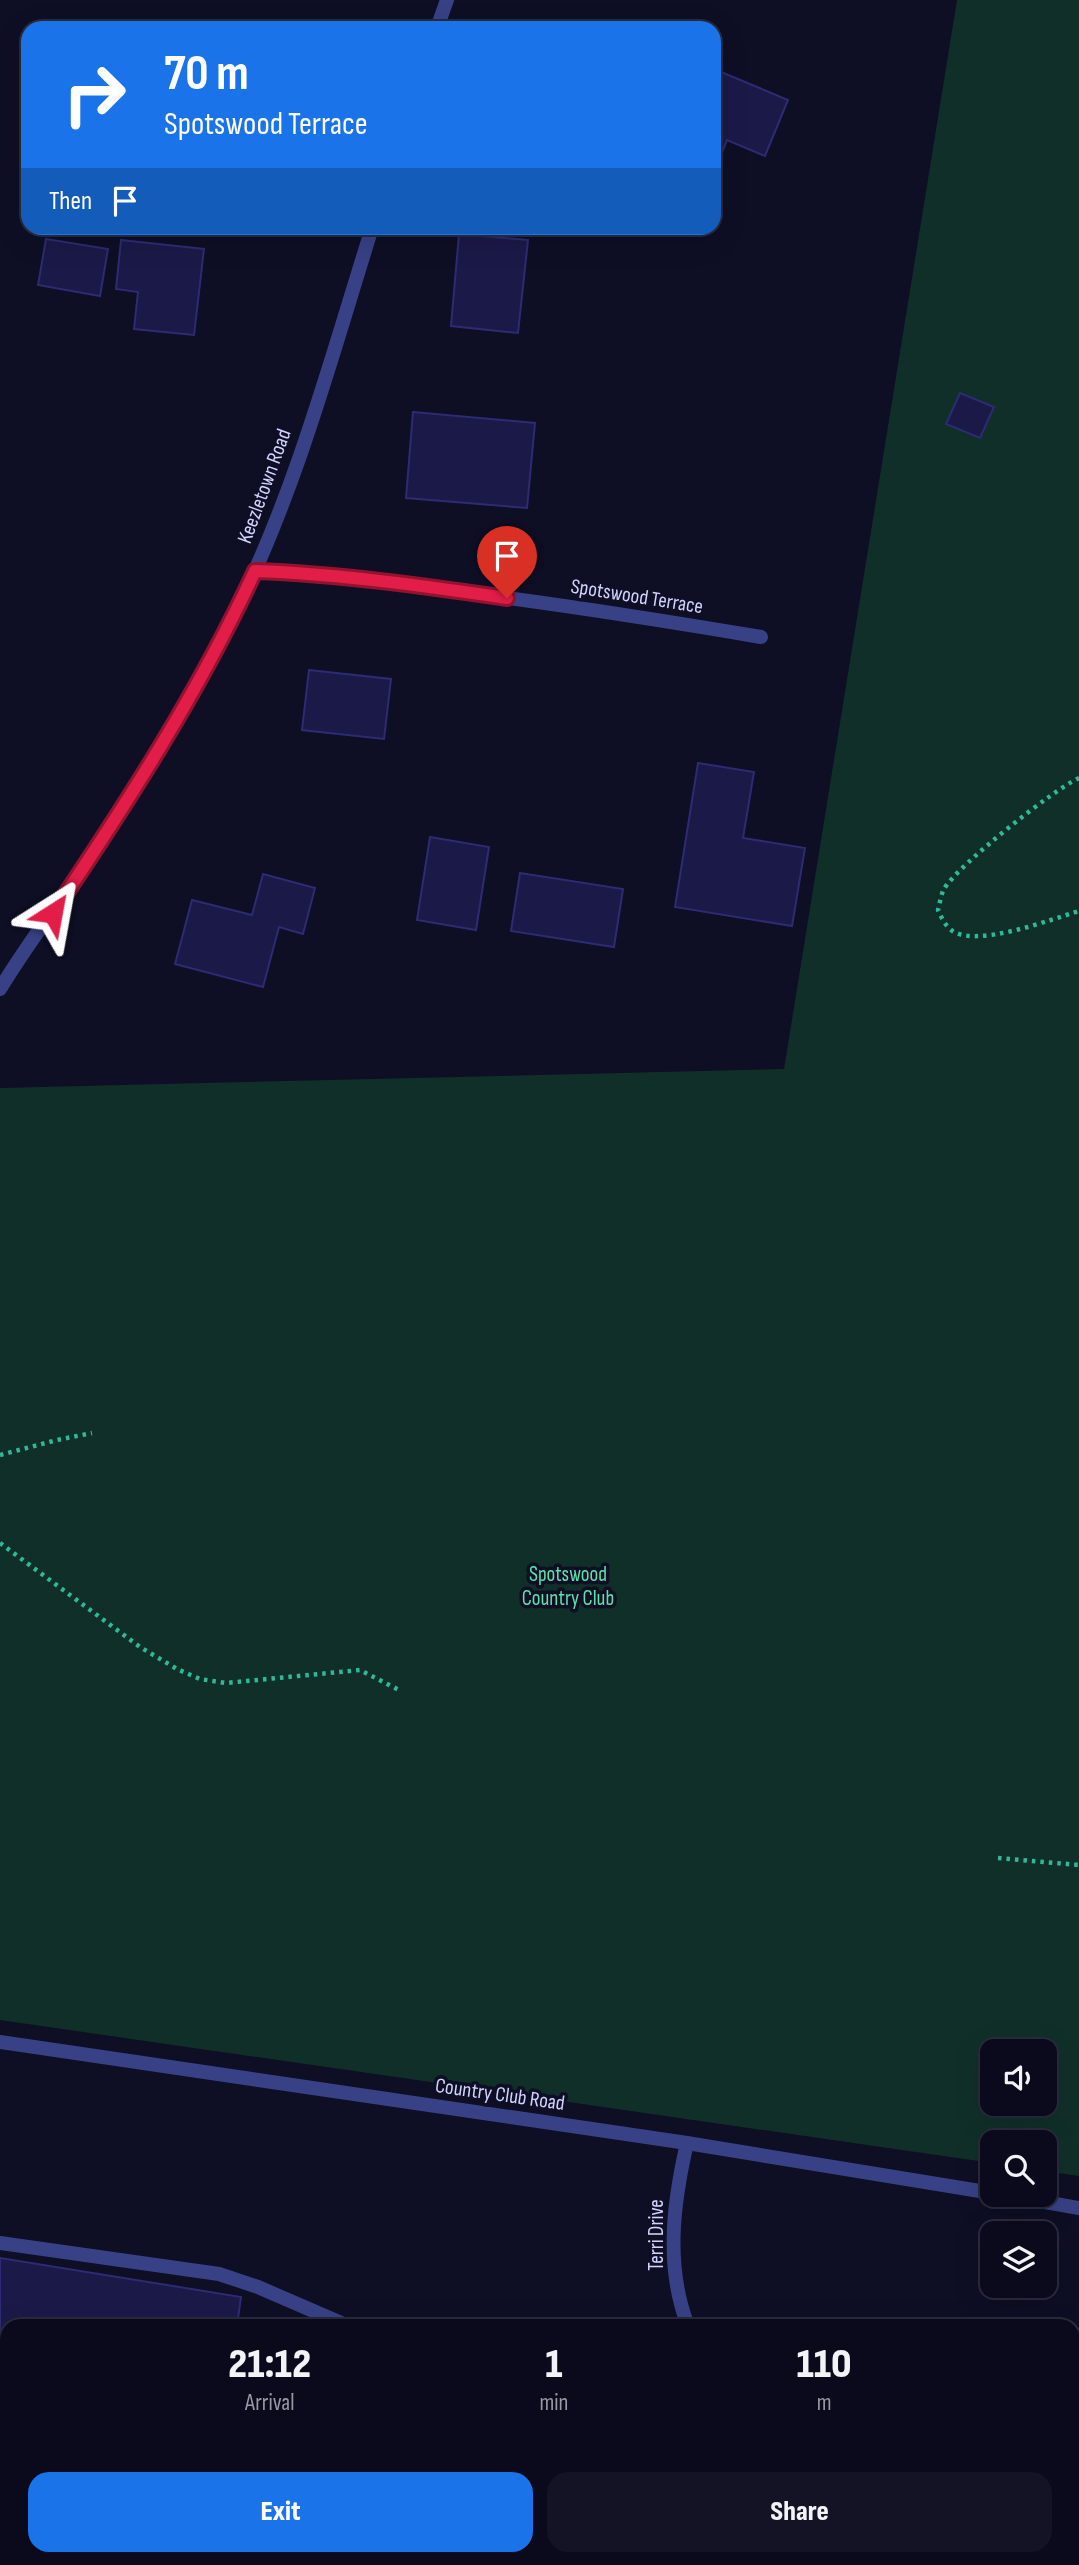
<!DOCTYPE html>
<style>
:root{--surface:#0a0a1c;--page:#131325;--text:#f1f3f6;--muted:#999aa3;--line:#2a2b3b;--accent:#1a73e8}
body{margin:0;font-family:"Sofia Sans Condensed",sans-serif;background:var(--page);color:var(--text);height:100vh;display:flex;flex-direction:column;font-size:26px;white-space:nowrap}
*{box-sizing:border-box;margin:0}
p{font-size:23px;color:var(--muted)}
.icon{flex:none;width:38px;height:38px;fill:none;stroke:currentColor;stroke-width:2;stroke-linecap:round;stroke-linejoin:round}
.map{position:relative;flex:1;overflow:hidden}
.side{position:absolute;left:0px;top:2319px;width:1080px;height:247px;display:flex;flex-direction:column;background:var(--surface);border-radius:21px 21px 0 0;box-shadow:0 7px 28px #0002,0 0 0 2px var(--line)}
.side>*{flex:none}
.top-card{position:absolute;left:21px;top:21px;width:700px;height:214px;border-radius:21px;box-shadow:0 7px 28px #0002,0 0 0 2px var(--line);background:#1a73e8;color:#fff;overflow:hidden}
.controls{position:absolute;left:980px;top:2039px;display:grid;gap:14px}
.controls a{display:grid;place-items:center;width:77px;height:77px;border-radius:14px;background:var(--surface);box-shadow:0 7px 28px #0002,0 0 0 2px var(--line);font-size:35px}
.pin{position:absolute;display:grid;place-items:center;width:60px;height:60px;color:#fff;margin:-72px -30px;border-radius:50% 50% 50% 0;rotate:-45deg;box-shadow:0 0 7px #0007}
.pin .icon{rotate:45deg}
.me{position:absolute;width:77px;margin:-38px;rotate:34deg;stroke-linejoin:round;filter:drop-shadow(0 0 5px #0008)}
.turn{display:flex;align-items:center;gap:24px;height:147px;padding:0 28px;font-size:32px}
.turn .icon{width:91px;height:91px;stroke-width:2.5}
.turn b{display:block;font-size:49px;line-height:60px}
.then{display:flex;align-items:center;height:66px;padding:0 28px;background:#0003;gap:14px;font-size:26px}
.eta{display:flex;justify-content:space-evenly;align-items:center;height:119px;text-align:center}
.eta b{font-size:42px;font-weight:800;line-height:49px}
.primary-button{display:flex;gap:14px;margin-top:auto;padding:14px 28px}
.primary-button a{flex:1;height:80px;border-radius:21px;background:var(--accent);color:#fff;font-size:28px;font-weight:800;line-height:80px;text-align:center}
.primary-button a+a{background:var(--page);color:var(--text)}
.map>svg:first-child{display:block}
.green{fill:#112f29;fill-rule:evenodd}
.building{fill:#1b1947;stroke:#2d2b73;stroke-width:2}
.lines{fill:none;stroke-linecap:round;stroke-linejoin:round}
.path{stroke:#2bba9a;stroke-width:4.5;stroke-dasharray:3.5 5;stroke-linecap:butt}
.service{stroke:#384185;stroke-width:14}
.minor{stroke:#384185;stroke-width:14}
.tertiary{stroke:#384185;stroke-width:14}
.route-casing{stroke:#92132f;stroke-width:18}
.route{stroke:#e11d48;stroke-width:12}
.labels{text-anchor:middle;stroke-width:7;stroke-linejoin:round;paint-order:stroke}
.street-label{font-size:21px;fill:#d2d4ff;stroke:#0e0e25}
.park-label{font-size:21px;fill:#5ae3aa;stroke:#0e0e25}
</style>
<div class="map">
<svg width="1079" height="2565" viewBox="0 0 1079 2565">
<rect width="100%" height="100%" fill="#0e0e25"/>
<!-- green -->
<path class="green" d="M 957,0 L 1079,0 L 1079,2176 L 1045,2171 L 1045,2142 L 992,2142 L 992,2163 L 0,2020 L 0,1088 L 784,1069 ZM 992,2051 L 1045,2051 L 1045,2104 L 992,2104 Z"/>
<!-- building -->
<g class="building">
<polygon points="714,69 788,100 765,156 727,140 714,173"/>
<polygon points="459,234 528,240 518,333 451,326"/>
<polygon points="46,239 108,249 100,296 38,285"/>
<polygon points="121,240 204,249 194,335 134,329 138,292 116,289"/>
<polygon points="960,393 994,407 980,438 946,424"/>
<polygon points="413,412 535,423 527,508 406,498"/>
<polygon points="309,670 391,679 384,739 302,730"/>
<polygon points="698,763 754,772 743,838 805,848 792,926 675,907"/>
<polygon points="430,837 489,847 476,930 417,920"/>
<polygon points="520,873 623,889 614,947 511,931"/>
<polygon points="263,874 315,888 303,934 279,927 263,987 175,964 192,900 252,915"/>
<polygon points="0,2258 241,2297 237,2326 7,2326 7,2409 0,2408"/>
<polygon points="1079,2415 1079,2565 1007,2565 1004,2558 1073,2558 1073,2418"/>
<polygon points="244,2558 610,2558 612,2565 246,2565"/>
</g>
<g class="lines">
<!-- path -->
<g class="path">
<path d="M 1079,778 C 1054,789 957,866 944,889 C 941,894 940,903 938,910 C 941,916 944,924 950,929 C 972,950 1052,919 1079,911"/>
<polyline points="0,1455 57,1440 92,1433"/>
<polyline points="0,1543 140,1647 177,1669 200,1679 226,1683 360,1670 399,1690"/>
<polyline points="998,1858 1079,1865"/>
</g>
<!-- service -->
<g class="service">
<polyline points="0,2243 219,2274 258,2287 348,2326"/>
<polyline points="0,2445 7,2446"/>
<polyline points="204,2558 206,2565"/>
<polyline points="682,2558 684,2565"/>
</g>
<!-- minor -->
<g class="minor">
<path d="M 255,571 C 335,574 414,585 493,596 C 583,608 672,622 761,637"/>
<path d="M 687,2143 C 673,2204 665,2266 688,2326"/>
<polyline points="800,2558 803,2565"/>
</g>
<!-- tertiary -->
<g class="tertiary">
<polyline points="437,28 447,0"/>
<path d="M 0,989 C 34,933 75,882 111,827 C 158,757 201,683 238,607 C 297,487 332,355 372,228"/>
<polyline points="0,2042 687,2143 992,2193"/>
<polyline points="999,2194 1079,2208"/>
</g>
</g>
<g class="lines">
<defs>
<path id="route" d="M 53,913 C 127,803 199,692 255,571 C 340,574 423,586 507,598"/>
</defs>
<!-- route casing -->
<use href="#route" class="route-casing"/>
<!-- route -->
<use href="#route" class="route"/>
</g>
<g class="labels">
<!-- street labels -->
<g class="street-label">
<text transform="translate(264 486) rotate(-70)" y="7">Keezletown Road</text>
<text transform="translate(637 596) rotate(9)" y="7">Spotswood Terrace</text>
<text transform="translate(500 2094) rotate(8)" y="7">Country Club Road</text>
<text transform="translate(656 2235) rotate(-90)" y="7">Terri Drive</text>
</g>
<!-- park labels -->
<g class="park-label">
<text x="568" y="1581">Spotswood<tspan x="568" dy="24">Country Club</tspan></text>
</g>
</g>
</svg>
<div class="controls">
<a><svg class="icon" aria-label="sound" viewBox="0 0 24 24"><path d="M4 9h4l5-4v14l-5-4H4zM17 9q2 3 0 6"/></svg></a>
<a><svg class="icon" aria-label="search" viewBox="0 0 24 24"><circle cx="10" cy="10" r="6"/><path d="M15 15l6 6"/></svg></a>
<a><svg class="icon" aria-label="layers" viewBox="0 0 24 24"><path d="M12 4l9 5-9 5-9-5zM3 14l9 5 9-5"/></svg></a>
</div>
<div class="pin" style="left:507px;top:598px;background:#d93025"><svg class="icon" aria-label="arrive" viewBox="0 0 24 24"><path d="M6 21V4h12l-3 4 3 4H6"/></svg></div>
<svg class="me" style="left:53px;top:913px" viewBox="-20 -20 40 40"><path d="M0-17L14 15 0 8-14 15z" fill="#e11d48" stroke="#fff" stroke-width="4"/></svg>
<div class="top-card">
<div class="turn"><svg class="icon" aria-label="right" viewBox="0 0 24 24"><path d="M7 20v-9h11M14 6l5 5-5 5"/></svg><div><b>70 m</b>Spotswood Terrace</div></div>
<div class="then">Then<svg class="icon" aria-label="arrive" viewBox="0 0 24 24"><path d="M6 21V4h12l-3 4 3 4H6"/></svg></div>
</div>
<section class="side">
<div class="eta">
<div><b>21:12</b><p>Arrival</p></div>
<div><b>1</b><p>min</p></div>
<div><b>110</b><p>m</p></div>
</div>
<div class="primary-button"><a>Exit</a><a>Share</a></div>
</section>
</div>
